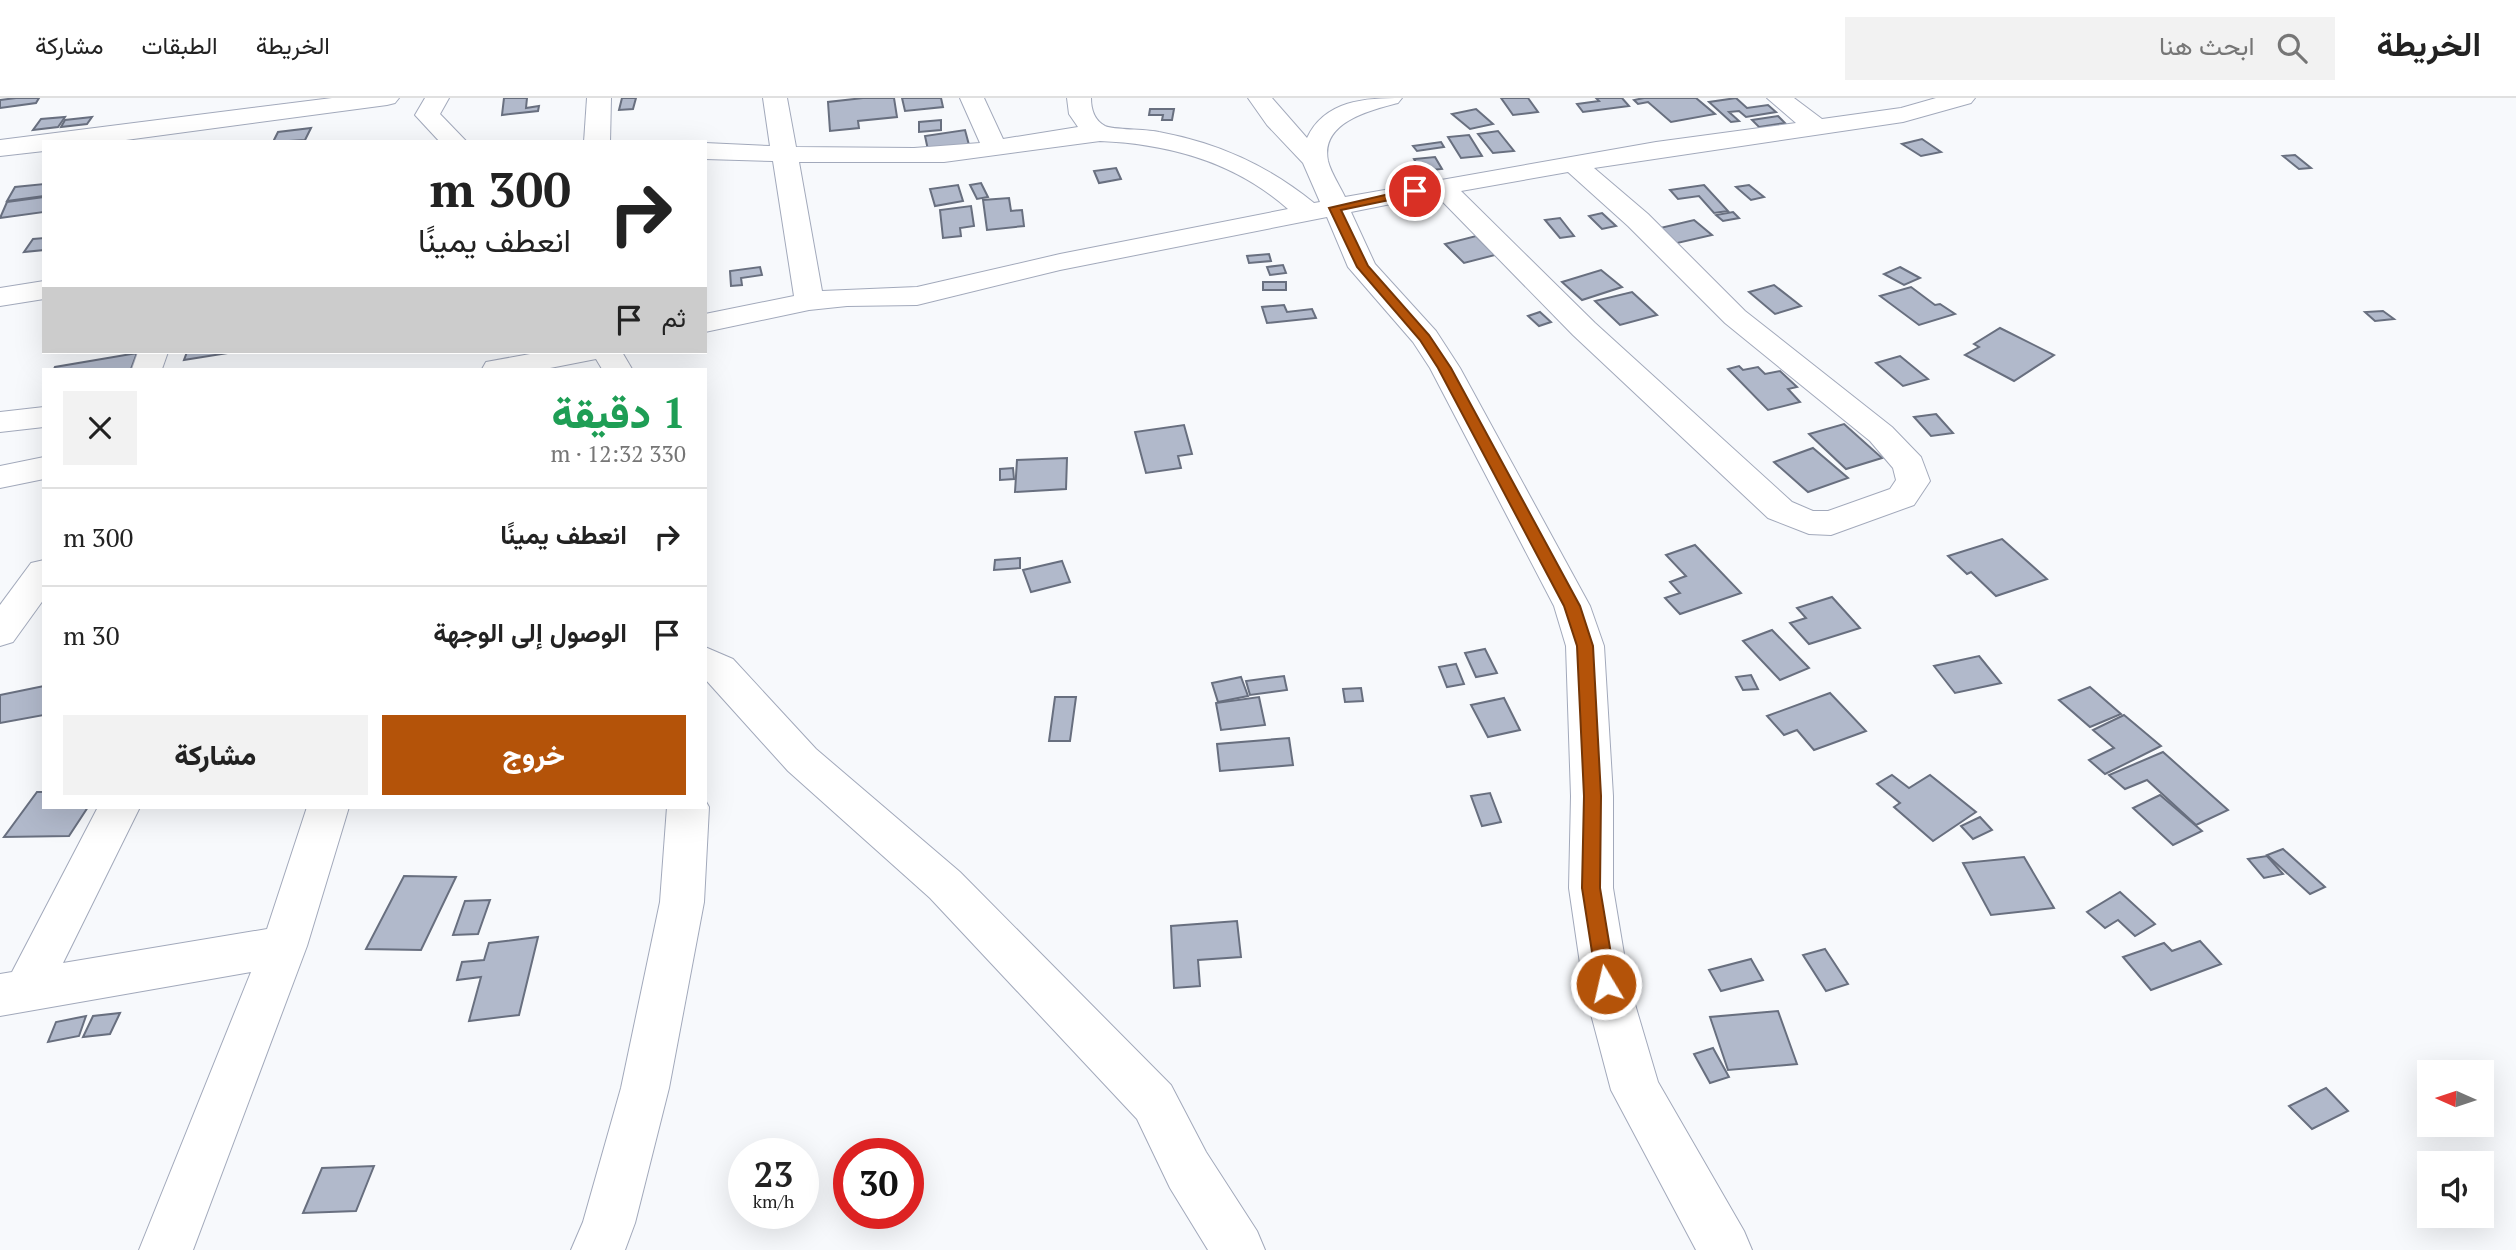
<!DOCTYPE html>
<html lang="ar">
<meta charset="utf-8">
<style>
:root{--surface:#fff;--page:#f2f2f2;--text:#222;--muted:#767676;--line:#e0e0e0;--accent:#b45309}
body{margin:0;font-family:"PT Serif",Vazirmatn,serif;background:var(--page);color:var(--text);direction:rtl;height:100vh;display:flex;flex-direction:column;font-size:26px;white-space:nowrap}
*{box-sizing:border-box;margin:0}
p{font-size:23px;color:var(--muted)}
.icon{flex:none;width:38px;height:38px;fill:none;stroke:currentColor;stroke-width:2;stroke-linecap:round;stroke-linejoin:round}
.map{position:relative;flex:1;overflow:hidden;direction:ltr}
.sheet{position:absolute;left:42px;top:270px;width:665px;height:441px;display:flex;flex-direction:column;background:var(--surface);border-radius:0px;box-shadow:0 7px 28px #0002;direction:rtl}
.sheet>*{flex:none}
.top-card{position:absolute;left:42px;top:42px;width:665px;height:214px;border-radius:0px;box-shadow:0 7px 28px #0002;direction:rtl;background:#fff;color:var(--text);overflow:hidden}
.needle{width:46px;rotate:273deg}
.tools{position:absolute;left:2417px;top:962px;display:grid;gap:14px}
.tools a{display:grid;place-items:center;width:77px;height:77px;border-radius:0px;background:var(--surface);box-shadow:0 7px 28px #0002;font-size:35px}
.speed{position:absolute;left:728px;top:1040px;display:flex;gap:14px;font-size:35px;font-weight:700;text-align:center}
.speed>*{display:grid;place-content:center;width:91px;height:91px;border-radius:50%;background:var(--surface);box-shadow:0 7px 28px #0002;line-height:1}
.speed small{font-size:18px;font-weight:400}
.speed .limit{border:10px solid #d22;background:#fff;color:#111}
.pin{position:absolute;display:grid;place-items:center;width:60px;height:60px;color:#fff;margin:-30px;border:4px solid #fff;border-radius:50%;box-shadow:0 2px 7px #0007}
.me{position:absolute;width:77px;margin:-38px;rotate:351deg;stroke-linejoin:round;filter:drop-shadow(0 0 5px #0008)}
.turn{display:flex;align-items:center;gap:24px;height:147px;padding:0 21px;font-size:32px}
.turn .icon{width:91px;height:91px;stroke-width:2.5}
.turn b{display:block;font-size:49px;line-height:60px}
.then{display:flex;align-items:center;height:66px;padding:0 21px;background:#0003;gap:14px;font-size:26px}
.round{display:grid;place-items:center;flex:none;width:74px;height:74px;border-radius:0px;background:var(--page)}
.summary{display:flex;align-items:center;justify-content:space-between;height:119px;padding:0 21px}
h1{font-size:42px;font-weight:800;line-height:52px;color:#1e9e55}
.action{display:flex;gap:14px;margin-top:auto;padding:14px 21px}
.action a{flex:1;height:80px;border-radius:0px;background:var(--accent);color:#fff;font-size:28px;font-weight:800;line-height:80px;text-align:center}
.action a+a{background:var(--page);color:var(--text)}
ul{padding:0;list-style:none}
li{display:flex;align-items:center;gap:21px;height:98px;padding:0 21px;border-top:2px solid var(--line)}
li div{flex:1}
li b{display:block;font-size:26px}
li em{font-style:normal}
header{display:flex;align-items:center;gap:42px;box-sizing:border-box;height:98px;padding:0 35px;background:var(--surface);border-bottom:2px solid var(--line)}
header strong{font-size:33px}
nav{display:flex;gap:38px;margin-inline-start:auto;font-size:24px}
.search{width:490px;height:63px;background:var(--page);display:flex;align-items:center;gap:18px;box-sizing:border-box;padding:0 24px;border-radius:0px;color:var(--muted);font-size:26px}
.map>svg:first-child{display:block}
.building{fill:#b1b9cb;stroke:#686f7f;stroke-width:2}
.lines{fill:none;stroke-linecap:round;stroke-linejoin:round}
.minor-casing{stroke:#a2a9bb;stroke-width:2}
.minor{fill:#fff;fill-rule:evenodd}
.route{fill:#b45309;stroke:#753606;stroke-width:2}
</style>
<header>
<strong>الخريطة</strong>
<div class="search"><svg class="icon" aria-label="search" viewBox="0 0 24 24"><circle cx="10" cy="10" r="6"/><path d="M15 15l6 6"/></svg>ابحث هنا</div>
<nav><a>الخريطة</a><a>الطبقات</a><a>مشاركة</a></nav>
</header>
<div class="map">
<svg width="2516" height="1152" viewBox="0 0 2516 1152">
<rect width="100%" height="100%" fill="#f7f9fc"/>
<!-- building -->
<g class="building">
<polygon points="16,0 39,0 36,5 0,10 0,2"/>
<polygon points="504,0 527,0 526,10 539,8 538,13 502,17"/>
<polygon points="622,0 636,0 633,11 619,12"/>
<polygon points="863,0 894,0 897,19 858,23 859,30 830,33 828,4"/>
<polygon points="902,0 941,0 943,9 905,13"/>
<polygon points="1501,0 1528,0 1538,14 1513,17"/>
<polygon points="1596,0 1622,0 1629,8 1583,14 1577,6 1599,3"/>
<polygon points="1644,0 1696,0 1715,16 1671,24 1648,4 1638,6 1634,2"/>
<polygon points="1736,0 1747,10 1768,7 1776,14 1746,19 1739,13 1729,14 1739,23 1731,24 1709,4"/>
<polygon points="1150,11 1174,11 1172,22 1162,22 1163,17 1149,17"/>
<polygon points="1476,11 1493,26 1470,31 1452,16"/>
<polygon points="1778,18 1785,25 1759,29 1752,22"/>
<polygon points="65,19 58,29 33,32 41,21"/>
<polygon points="92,19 87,26 61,29 65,22"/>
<polygon points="941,22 941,32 919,34 919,24"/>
<polygon points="311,30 305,42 273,44 278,34"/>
<polygon points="965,32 969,47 928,52 925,38"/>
<polygon points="1498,33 1514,53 1493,55 1478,36"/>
<polygon points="1469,37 1482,58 1461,60 1448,39"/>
<polygon points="1922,41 1941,54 1921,58 1902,46"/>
<polygon points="1441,44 1444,49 1417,53 1413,48"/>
<polygon points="2295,57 2311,70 2299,71 2283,58"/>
<polygon points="1435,59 1442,71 1421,73 1414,61"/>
<polygon points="1116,70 1121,81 1099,85 1094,73"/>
<polygon points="981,85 988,99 977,101 970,87"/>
<polygon points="44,86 44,98 7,103 15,89"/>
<polygon points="958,87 963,103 935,108 930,91"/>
<polygon points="1704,87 1728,113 1714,115 1699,98 1678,101 1670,92"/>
<polygon points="1749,87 1764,99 1751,102 1736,89"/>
<polygon points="44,99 44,114 0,120 7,104"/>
<polygon points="1009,100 1011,113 1022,112 1024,128 987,132 983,102"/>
<polygon points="971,108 974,128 960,130 961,138 943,140 940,112"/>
<polygon points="1733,114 1739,120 1723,123 1716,117"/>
<polygon points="1602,115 1616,128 1602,131 1589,118"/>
<polygon points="1560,120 1574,138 1560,140 1545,122"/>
<polygon points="1694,122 1712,137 1673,146 1656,131"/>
<polygon points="1476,138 1495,157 1464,165 1445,146"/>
<polygon points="44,140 44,152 24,154 33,141"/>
<polygon points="1269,156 1271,163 1249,165 1247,158"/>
<polygon points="1283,167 1286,175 1270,177 1267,169"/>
<polygon points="760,169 762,177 741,180 742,187 731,188 730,173"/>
<polygon points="1900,169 1920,180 1904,187 1884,176"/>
<polygon points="1601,172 1622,189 1582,202 1562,184"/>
<rect x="1263" y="184" width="23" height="8"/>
<polygon points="1774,187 1801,208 1775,216 1749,194"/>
<polygon points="1911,189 1935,207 1940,206 1955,216 1919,227 1880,198"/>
<polygon points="1632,194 1657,217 1620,227 1595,203"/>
<polygon points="1284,207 1287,214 1312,211 1316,220 1267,225 1262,209"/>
<polygon points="2383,213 2394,221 2375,223 2365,214"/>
<polygon points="1540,214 1551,224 1539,228 1528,218"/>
<polygon points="2000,230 2054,257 2014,283 1965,257 1979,249 1974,246"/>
<polygon points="187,254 234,254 184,262"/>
<polygon points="137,255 131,271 54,271 55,269"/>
<polygon points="1900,258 1928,281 1903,288 1876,265"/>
<polygon points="1739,268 1743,272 1758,269 1765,276 1780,273 1797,289 1788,291 1800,304 1768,312 1728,271"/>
<polygon points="1936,316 1953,335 1931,338 1914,319"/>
<polygon points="1844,326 1882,360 1846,371 1809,336"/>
<polygon points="1184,327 1192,356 1178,358 1181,370 1146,375 1135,334"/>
<polygon points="1813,350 1848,380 1808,394 1774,364"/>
<polygon points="1067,360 1066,391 1015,394 1017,362"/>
<polygon points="1013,370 1014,381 1000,382 1000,371"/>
<polygon points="2002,441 2047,481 1996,498 1971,474 1967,476 1948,458"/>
<polygon points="1695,447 1741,495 1680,516 1665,500 1680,495 1670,484 1686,478 1666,457"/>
<polygon points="1020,460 1020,470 994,472 995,462"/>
<polygon points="1062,463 1070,484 1031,494 1023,472"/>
<polygon points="1832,499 1860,530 1809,546 1790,525 1806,520 1797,510"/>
<polygon points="1772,532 1809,570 1780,582 1743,543"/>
<polygon points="1485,551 1497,575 1476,579 1465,555"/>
<polygon points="1979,558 2001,585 1955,595 1934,568"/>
<polygon points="1456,566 1464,586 1447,589 1439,569"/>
<polygon points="1751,577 1758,591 1743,592 1736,579"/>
<polygon points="1284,578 1287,592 1250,597 1246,583"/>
<polygon points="1241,579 1248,598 1218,604 1212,585"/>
<polygon points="44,588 44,617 0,625 0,597"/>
<polygon points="2090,589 2121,616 2090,629 2059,602"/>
<polygon points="1361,590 1363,603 1345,604 1343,591"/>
<polygon points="1830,595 1866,633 1814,652 1797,632 1784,637 1767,618"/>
<polygon points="1055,599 1076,599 1070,643 1049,643"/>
<polygon points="1259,599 1265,627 1221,632 1216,605"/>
<polygon points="1504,600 1520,632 1488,639 1471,607"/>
<polygon points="2124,617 2161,648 2105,676 2089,662 2114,650 2093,632"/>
<polygon points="1289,640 1293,667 1220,673 1217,646"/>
<polygon points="2163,654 2228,712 2196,727 2147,682 2125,691 2109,677"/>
<polygon points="1892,677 1909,690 1930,677 1976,714 1933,743 1894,709 1900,705 1877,686"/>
<polygon points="37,694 44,694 44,709 88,709 69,738 4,739"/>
<polygon points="1490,695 1501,724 1482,728 1471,698"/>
<polygon points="2160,697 2202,733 2173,747 2133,710"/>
<polygon points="1980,719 1992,732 1973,741 1961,728"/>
<polygon points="2283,751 2325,789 2310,796 2267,757"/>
<polygon points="2267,758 2283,776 2264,780 2248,761"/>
<polygon points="2024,759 2054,810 1991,817 1963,765"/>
<polygon points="404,778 456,779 421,852 366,851"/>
<polygon points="2120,794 2155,826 2135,838 2118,822 2105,830 2087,814"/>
<polygon points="490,802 478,836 453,837 465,803"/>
<polygon points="1237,823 1241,859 1198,862 1200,888 1174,890 1171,828"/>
<polygon points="538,839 519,917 469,923 481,879 457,882 462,864 484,862 489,845"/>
<polygon points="2200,843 2221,866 2151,892 2123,859 2164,845 2172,853"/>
<polygon points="1825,851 1848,886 1826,893 1803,857"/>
<polygon points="1751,861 1763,882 1721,893 1709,872"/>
<polygon points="1778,913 1797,966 1728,972 1710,919"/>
<polygon points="120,915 110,936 83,939 93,918"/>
<polygon points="86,918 79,938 48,944 56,924"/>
<polygon points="1713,950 1729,979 1710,985 1694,956"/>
<polygon points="2326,990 2348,1013 2312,1031 2289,1008"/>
<polygon points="374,1068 356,1113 303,1115 322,1070"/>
</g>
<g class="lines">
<defs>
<g id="minor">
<polygon points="332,0 399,0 395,5 387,7 111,44 44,44 44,53 0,58 0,42"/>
<polygon points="425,0 449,0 440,16 467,44 440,44 415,17"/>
<polygon points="587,0 611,0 610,44 584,44"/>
<path d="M 763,0 L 787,0 L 796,49 L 914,50 L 980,45 L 960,0 L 984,0 L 1003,41 L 1078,29 L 1069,16 L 1067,0 L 1091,0 C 1091,11 1094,22 1105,28 C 1113,32 1146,31 1159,34 C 1218,45 1267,67 1314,105 L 1320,104 L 1303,65 L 1267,27 L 1248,0 L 1272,0 L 1307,40 C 1325,2 1365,0 1402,0 L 1398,5 C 1371,12 1320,24 1328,63 C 1331,75 1340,88 1345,99 L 1656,44 L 1796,25 L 1767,0 L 1794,0 L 1822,21 L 1901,10 L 1936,0 L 1975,0 L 1971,5 L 1903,24 L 1594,70 L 1648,116 L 1745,213 L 1892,329 L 1921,359 L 1930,383 L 1914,407 L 1831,437 L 1809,436 L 1768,420 L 1573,237 L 1436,97 L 1351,114 L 1375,166 L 1436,233 L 1460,270 L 1590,508 L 1604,548 L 1613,698 L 1613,790 L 1629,886 L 1658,984 L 1744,1133 L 1752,1152 L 1696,1152 L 1611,992 L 1583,886 L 1569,790 L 1571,698 L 1566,548 L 1554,508 L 1430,270 L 1413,244 L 1348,169 L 1327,119 L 1060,172 L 917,207 L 847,208 L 809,212 L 705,234 L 705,216 L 794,198 L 773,63 L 705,61 L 705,45 L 770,48 ZM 1100,43 C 1170,46 1235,64 1288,111 L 1060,156 L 917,189 L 822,193 L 799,64 L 944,64 ZM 1568,74 L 1628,128 L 1725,225 L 1870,343 L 1893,370 L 1896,382 L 1890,391 L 1828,413 L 1813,413 L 1792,404 L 1595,225 L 1461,93 Z"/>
<polygon points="44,183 44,201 0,208 0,190"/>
<polygon points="138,254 168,254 162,271 132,271"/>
<polygon points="541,254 622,254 632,271 602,271 596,261 545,271 482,271 486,264"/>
<polygon points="44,309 44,329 0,334 0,314"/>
<polygon points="44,359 44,381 0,390 0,368"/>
<polygon points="44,462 44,501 13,544 0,548 0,507 31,465"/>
<polygon points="705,549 733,561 816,651 960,774 1171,987 1206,1054 1257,1133 1265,1152 1208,1152 1170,1090 1137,1021 930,800 788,673 705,581"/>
<polygon points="705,702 709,709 704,804 669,990 635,1125 625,1152 571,1152 583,1124 621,990 660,804 667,709 705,709"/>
<polygon points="98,709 140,709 63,865 267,831 307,709 349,709 307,848 193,1152 139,1152 251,874 0,918 0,876 12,874"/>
</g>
</defs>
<!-- minor casing -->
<use href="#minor" class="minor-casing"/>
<!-- minor -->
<use href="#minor" class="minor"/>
</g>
<!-- route -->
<polygon class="route" points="1415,90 1420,93 1419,96 1341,112 1368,168 1429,237 1451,270 1580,508 1593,548 1601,698 1600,790 1616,886 1613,892 1606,894 1599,892 1597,886 1582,790 1584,698 1577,548 1564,508 1438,270 1420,242 1357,169 1329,110"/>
</svg>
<div class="tools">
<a><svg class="needle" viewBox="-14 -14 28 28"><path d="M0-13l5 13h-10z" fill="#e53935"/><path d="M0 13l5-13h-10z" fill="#767676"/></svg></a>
<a><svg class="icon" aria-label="sound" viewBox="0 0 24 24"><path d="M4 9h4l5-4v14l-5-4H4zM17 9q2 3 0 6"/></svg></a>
</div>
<div class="speed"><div>23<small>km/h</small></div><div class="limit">30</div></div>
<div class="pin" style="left:1415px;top:93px;background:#d93025"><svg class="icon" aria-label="arrive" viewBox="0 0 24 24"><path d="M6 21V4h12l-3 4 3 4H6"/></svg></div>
<svg class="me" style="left:1606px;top:886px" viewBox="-20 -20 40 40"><circle r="17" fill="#b45309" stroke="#fff" stroke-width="3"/><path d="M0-11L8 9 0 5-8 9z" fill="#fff"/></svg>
<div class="top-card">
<div class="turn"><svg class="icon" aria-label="right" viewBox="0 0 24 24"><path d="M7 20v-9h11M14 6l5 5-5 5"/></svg><div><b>300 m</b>انعطف يمينًا</div></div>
<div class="then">ثم<svg class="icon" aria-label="arrive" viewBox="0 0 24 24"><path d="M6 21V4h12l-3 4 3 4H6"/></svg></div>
</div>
<section class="sheet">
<div class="summary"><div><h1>1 دقيقة</h1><p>330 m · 12:32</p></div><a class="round"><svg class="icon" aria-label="close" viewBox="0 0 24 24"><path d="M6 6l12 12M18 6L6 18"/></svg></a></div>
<ul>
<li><svg class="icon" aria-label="right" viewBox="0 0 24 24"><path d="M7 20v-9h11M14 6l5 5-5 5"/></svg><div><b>انعطف يمينًا</b></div><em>300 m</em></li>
<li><svg class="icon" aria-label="arrive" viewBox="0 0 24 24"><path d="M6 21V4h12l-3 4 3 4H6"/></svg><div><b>الوصول إلى الوجهة</b></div><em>30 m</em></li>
</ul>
<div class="action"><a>خروج</a><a>مشاركة</a></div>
</section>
</div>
